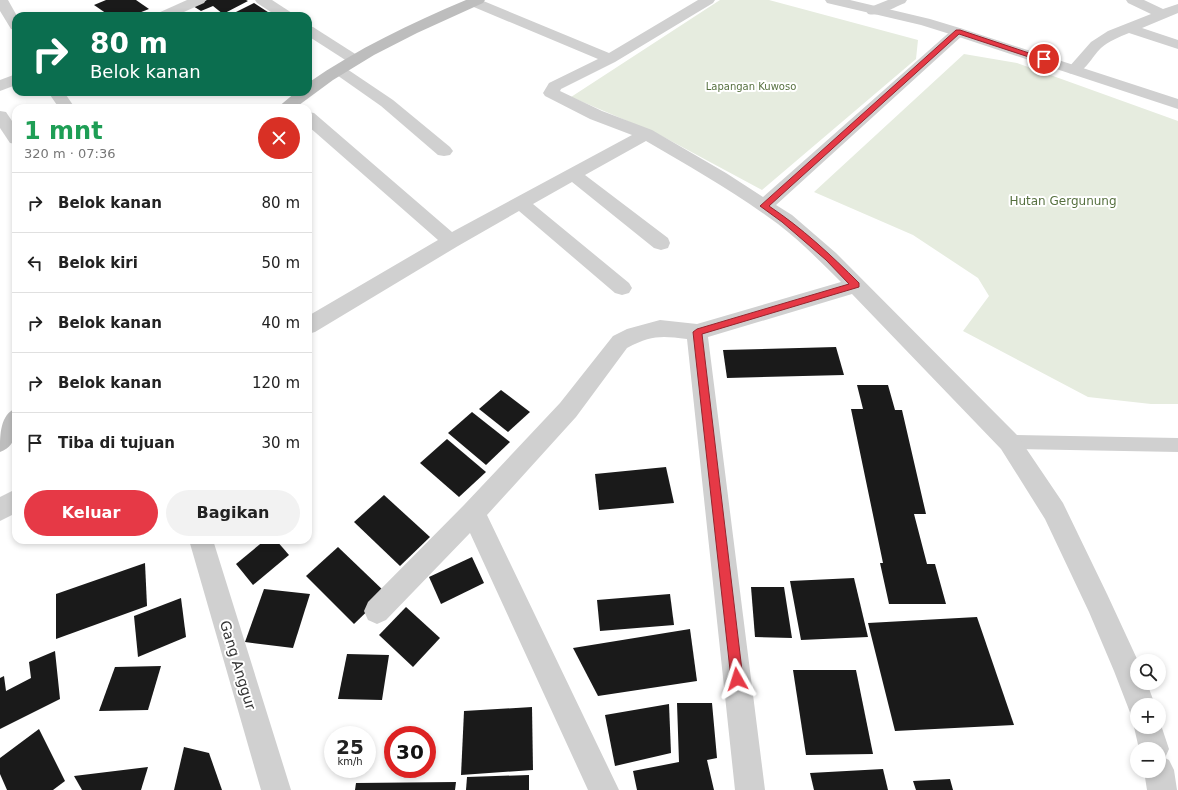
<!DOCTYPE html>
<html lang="id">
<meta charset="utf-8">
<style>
:root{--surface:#fff;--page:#f2f2f2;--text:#222;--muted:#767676;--line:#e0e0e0;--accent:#e63946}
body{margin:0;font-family:"DejaVu Sans",sans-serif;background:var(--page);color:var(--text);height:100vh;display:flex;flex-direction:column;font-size:15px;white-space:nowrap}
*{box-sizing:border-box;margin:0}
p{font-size:13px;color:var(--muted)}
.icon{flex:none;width:22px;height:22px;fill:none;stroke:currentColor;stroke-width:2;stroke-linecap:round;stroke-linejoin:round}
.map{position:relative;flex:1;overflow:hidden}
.panel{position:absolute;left:12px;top:104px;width:300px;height:440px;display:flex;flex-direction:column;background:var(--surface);border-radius:12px;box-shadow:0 2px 6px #0003}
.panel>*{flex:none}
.banner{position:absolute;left:12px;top:12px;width:300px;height:84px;border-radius:12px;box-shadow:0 2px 6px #0003;background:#0b6e4f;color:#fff;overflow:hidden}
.fabs{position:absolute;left:1130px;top:654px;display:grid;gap:8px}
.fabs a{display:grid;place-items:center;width:36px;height:36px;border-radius:50%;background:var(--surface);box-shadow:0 2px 6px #0003;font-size:20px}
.speed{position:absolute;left:324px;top:726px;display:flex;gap:8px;font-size:20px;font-weight:700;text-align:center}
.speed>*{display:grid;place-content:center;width:52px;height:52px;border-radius:50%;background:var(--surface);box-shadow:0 2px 6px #0003;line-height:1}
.speed small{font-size:10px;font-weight:400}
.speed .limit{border:6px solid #d22;background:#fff;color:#111}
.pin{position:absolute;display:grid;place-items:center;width:34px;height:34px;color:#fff;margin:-17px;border:2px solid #fff;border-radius:50%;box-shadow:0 1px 4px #0007}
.me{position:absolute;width:44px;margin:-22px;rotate:354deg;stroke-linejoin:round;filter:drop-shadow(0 0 3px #0008)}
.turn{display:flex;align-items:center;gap:14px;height:84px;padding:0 12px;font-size:18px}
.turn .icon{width:52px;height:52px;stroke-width:2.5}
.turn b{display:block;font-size:28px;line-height:34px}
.round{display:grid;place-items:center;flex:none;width:42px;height:42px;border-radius:21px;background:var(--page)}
.summary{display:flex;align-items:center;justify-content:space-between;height:68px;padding:0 12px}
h1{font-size:24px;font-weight:600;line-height:30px;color:#1e9e55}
.action{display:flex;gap:8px;margin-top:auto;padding:8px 12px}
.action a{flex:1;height:46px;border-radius:24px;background:var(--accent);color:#fff;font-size:16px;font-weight:600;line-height:46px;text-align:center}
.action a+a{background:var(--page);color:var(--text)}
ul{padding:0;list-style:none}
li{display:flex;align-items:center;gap:12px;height:60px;padding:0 12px;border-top:1px solid var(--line)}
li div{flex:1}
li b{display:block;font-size:15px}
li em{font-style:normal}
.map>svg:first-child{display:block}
.green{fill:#e6ecdf}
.building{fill:#1a1a1a}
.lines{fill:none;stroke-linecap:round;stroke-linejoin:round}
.service{fill:#d0d0d0;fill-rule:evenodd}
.minor{fill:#d0d0d0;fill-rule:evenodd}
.tertiary{fill:#d0d0d0;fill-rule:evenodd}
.secondary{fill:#bdbdbd;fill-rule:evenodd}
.route{fill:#e63946;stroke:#96252e}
.labels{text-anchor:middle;stroke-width:4;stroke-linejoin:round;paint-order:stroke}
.far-park-label{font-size:10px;fill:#56703f;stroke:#fff}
.park-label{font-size:12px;fill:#56703f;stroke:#fff}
.near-street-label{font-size:14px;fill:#333;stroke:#fff}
</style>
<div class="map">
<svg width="1178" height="790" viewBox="0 0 1178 790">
<rect width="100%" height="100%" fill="#fff"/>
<!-- green -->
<g class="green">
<polygon points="720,0 769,0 918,40 916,59 762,190 658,134 571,97"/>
<polygon points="964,54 1017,63 1178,121 1178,404 1151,404 1088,397 963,331 989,296 978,278 913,235 814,192"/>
</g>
<!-- building -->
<g class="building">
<polygon points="106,0 136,0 149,9 131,16 110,16 94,5"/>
<polygon points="207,0 246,0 248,1 223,14 213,6 201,11 193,6"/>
<polygon points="254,3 274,16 228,16"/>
<polygon points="836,347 844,375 727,378 723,350"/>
<polygon points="857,385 888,385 895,410 902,410 926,514 914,514 927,564 935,564 946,604 889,604 880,563 883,563 851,409 863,409"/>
<polygon points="501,390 530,412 508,432 479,409"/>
<polygon points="472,412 510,442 486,465 448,433"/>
<polygon points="447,439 486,472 459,497 420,463"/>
<polygon points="666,467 674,503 599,510 595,474"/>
<polygon points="384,495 430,537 400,566 354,522"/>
<polygon points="265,540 276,540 289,555 253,585 236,564"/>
<polygon points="338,547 386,593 354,624 306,576"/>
<polygon points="472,557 484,583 441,604 429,577"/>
<polygon points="145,563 147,606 56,639 56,594"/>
<polygon points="854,578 868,637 801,640 790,581"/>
<polygon points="751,587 784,587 792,638 755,637"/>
<polygon points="264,589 310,594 293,648 245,642"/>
<polygon points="670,594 674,625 600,631 597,600"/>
<polygon points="181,598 186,637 138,657 134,616"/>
<polygon points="406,607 440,638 413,667 379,635"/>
<polygon points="977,617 1014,725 895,731 868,623"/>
<polygon points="690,629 697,681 598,696 573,648"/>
<polygon points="55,651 60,699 0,729 0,678 4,676 6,691 31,678 29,662"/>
<polygon points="347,654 389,655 382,700 338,699"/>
<polygon points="161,666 148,710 99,711 115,667"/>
<polygon points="793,670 856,670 873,754 806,755"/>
<polygon points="677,703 712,703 717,758 707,760 714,790 637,790 633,771 679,762"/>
<polygon points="669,704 671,753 615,766 605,715"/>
<polygon points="532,707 533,770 461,775 464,711"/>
<polygon points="39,729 65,781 53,790 7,790 0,774 0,758"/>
<polygon points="184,747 209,753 222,790 174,790"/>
<polygon points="148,767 141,790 82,790 74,776"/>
<polygon points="883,769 888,790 814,790 810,773"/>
<polygon points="529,775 529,790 466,790 467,777"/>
<polygon points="950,779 953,790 916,790 913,781"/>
<polygon points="456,782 455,790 355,790 356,783"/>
</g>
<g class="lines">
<!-- service -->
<polygon class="service" points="1009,435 1178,438 1178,452 1009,449 1003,447 1001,442 1003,437"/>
<!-- minor -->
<g class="minor">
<polygon points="0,0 8,0 17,16 16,16 16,30 11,29 0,11"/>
<polygon points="187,0 206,0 204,3 175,16 156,16 158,13"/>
<polygon points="255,0 272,0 292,13 294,16 277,16 257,3"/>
<path d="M 468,0 L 481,0 L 609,53 L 698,0 L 715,0 L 713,3 L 615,62 L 561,89 L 560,91 L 602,111 L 652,130 L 726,173 L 763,197 L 953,29 L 958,28 L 963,29 L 965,32 L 963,35 L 776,205 L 792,215 L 836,253 L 1017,435 L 1063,503 L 1107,594 L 1138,661 L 1137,683 L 1147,683 L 1155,705 L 1137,705 L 1137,718 L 1131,715 L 1114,671 L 1089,612 L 1045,519 L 1001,449 L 852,294 L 708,337 L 765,790 L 735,790 L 687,339 C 661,336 652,335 627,348 L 576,417 L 487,515 L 619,790 L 588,790 L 470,533 L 386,620 L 377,624 L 368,620 L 364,611 L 368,602 L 464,505 L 560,403 L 613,336 L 627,329 L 660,320 L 697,324 L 841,282 C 821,262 800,241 778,224 C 736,193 691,167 646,141 L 585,175 L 668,238 L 670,243 L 668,248 L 661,250 L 654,248 L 572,182 L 533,204 L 629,283 L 632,288 L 629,293 L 622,295 L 615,293 L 519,211 L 458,246 L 315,332 L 308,334 L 308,316 L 438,240 L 308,126 L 308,112 L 314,113 L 452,232 L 632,135 L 590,119 L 545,96 L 543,93 L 549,83 L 598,59 L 469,5 L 467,2 Z"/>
<path d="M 888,0 L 907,0 L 905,3 C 894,7 880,17 868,14 L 866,11 L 868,8 Z"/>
<path d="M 1126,0 L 1144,0 L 1163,9 L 1178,4 L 1178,13 L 1142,28 L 1178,40 L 1178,49 L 1129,33 C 1119,37 1109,41 1101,48 C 1091,57 1084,77 1069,73 L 1066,70 L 1069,67 L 1091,42 L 1108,31 L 1151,14 L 1128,3 Z"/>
<polygon points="308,26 313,27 360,57 363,60 360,63 355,65 350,63 308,36"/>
<polygon points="339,65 344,67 393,100 450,147 453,151 450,155 444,156 438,155 381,106 334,73 331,70 334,67"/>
<polygon points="16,74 16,85 0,91 0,80"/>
<polygon points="48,92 64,92 75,108 59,108"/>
<polygon points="0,111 6,112 16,127 16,144 10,143 0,128"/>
<polygon points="16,489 16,513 0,521 0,497"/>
<polygon points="189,540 213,540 291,790 261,790"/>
<polygon points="1137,719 1137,727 1159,727 1159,719 1169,749 1165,758 1169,760 1174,770 1177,790 1147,790 1144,771 1159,771 1159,749 1139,749 1134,727"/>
</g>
<!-- tertiary -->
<polygon class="tertiary" points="825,0 850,0 930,19 963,29 1178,99 1178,109 953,35 921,25 827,3"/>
<!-- secondary -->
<g class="secondary">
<path d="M 466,0 L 485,0 L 483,3 L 417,33 L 374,55 L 333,80 L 295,108 L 277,108 L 296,92 L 308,92 L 308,83 C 357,49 411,23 466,0 Z"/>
<path d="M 16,408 C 16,425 20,445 0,452 C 0,434 0,415 16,408 Z"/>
</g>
</g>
<!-- route -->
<path class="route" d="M 956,30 L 960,30 L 1047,59 L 1041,61 L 959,34 L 769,206 C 802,228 831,255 859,283 L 859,287 L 702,334 L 743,679 L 741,683 L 737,685 L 733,683 L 731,679 L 693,332 L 697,329 L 849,284 L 826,260 L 782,222 L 760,206 Z"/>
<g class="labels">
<!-- far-park labels -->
<g class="far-park-label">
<text x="751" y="90">Lapangan Kuwoso</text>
</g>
<!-- park labels -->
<g class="park-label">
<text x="1063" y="205">Hutan Gergunung</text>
</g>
<!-- near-street labels -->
<g class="near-street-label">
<text transform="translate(238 665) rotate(73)" y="5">Gang Anggur</text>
</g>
</g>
</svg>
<div class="fabs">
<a><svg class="icon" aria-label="search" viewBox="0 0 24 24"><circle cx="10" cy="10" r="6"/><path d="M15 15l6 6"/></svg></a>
<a>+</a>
<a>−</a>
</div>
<div class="speed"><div>25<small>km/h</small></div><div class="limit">30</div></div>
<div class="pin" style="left:1044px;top:59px;background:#d93025"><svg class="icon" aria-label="arrive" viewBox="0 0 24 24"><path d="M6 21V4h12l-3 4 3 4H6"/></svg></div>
<svg class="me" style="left:737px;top:679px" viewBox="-20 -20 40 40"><path d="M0-17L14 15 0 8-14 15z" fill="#e63946" stroke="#fff" stroke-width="4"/></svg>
<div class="banner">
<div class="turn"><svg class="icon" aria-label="right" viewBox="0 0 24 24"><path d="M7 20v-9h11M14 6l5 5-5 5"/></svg><div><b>80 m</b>Belok kanan</div></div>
</div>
<section class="panel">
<div class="summary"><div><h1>1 mnt</h1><p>320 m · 07:36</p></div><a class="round" style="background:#d93025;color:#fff"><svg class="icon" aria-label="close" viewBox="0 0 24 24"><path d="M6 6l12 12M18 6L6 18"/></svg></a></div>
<ul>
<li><svg class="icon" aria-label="right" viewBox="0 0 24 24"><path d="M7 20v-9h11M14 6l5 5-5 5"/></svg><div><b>Belok kanan</b></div><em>80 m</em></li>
<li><svg class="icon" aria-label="left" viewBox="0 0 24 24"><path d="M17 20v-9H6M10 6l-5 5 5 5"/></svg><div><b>Belok kiri</b></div><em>50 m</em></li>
<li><svg class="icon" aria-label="right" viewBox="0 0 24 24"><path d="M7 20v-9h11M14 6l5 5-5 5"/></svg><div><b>Belok kanan</b></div><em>40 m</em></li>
<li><svg class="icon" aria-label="right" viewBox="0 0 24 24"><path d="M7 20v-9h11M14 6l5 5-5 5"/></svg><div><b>Belok kanan</b></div><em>120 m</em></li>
<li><svg class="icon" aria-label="arrive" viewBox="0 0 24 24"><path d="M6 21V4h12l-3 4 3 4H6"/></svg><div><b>Tiba di tujuan</b></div><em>30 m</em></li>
</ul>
<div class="action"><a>Keluar</a><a>Bagikan</a></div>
</section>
</div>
